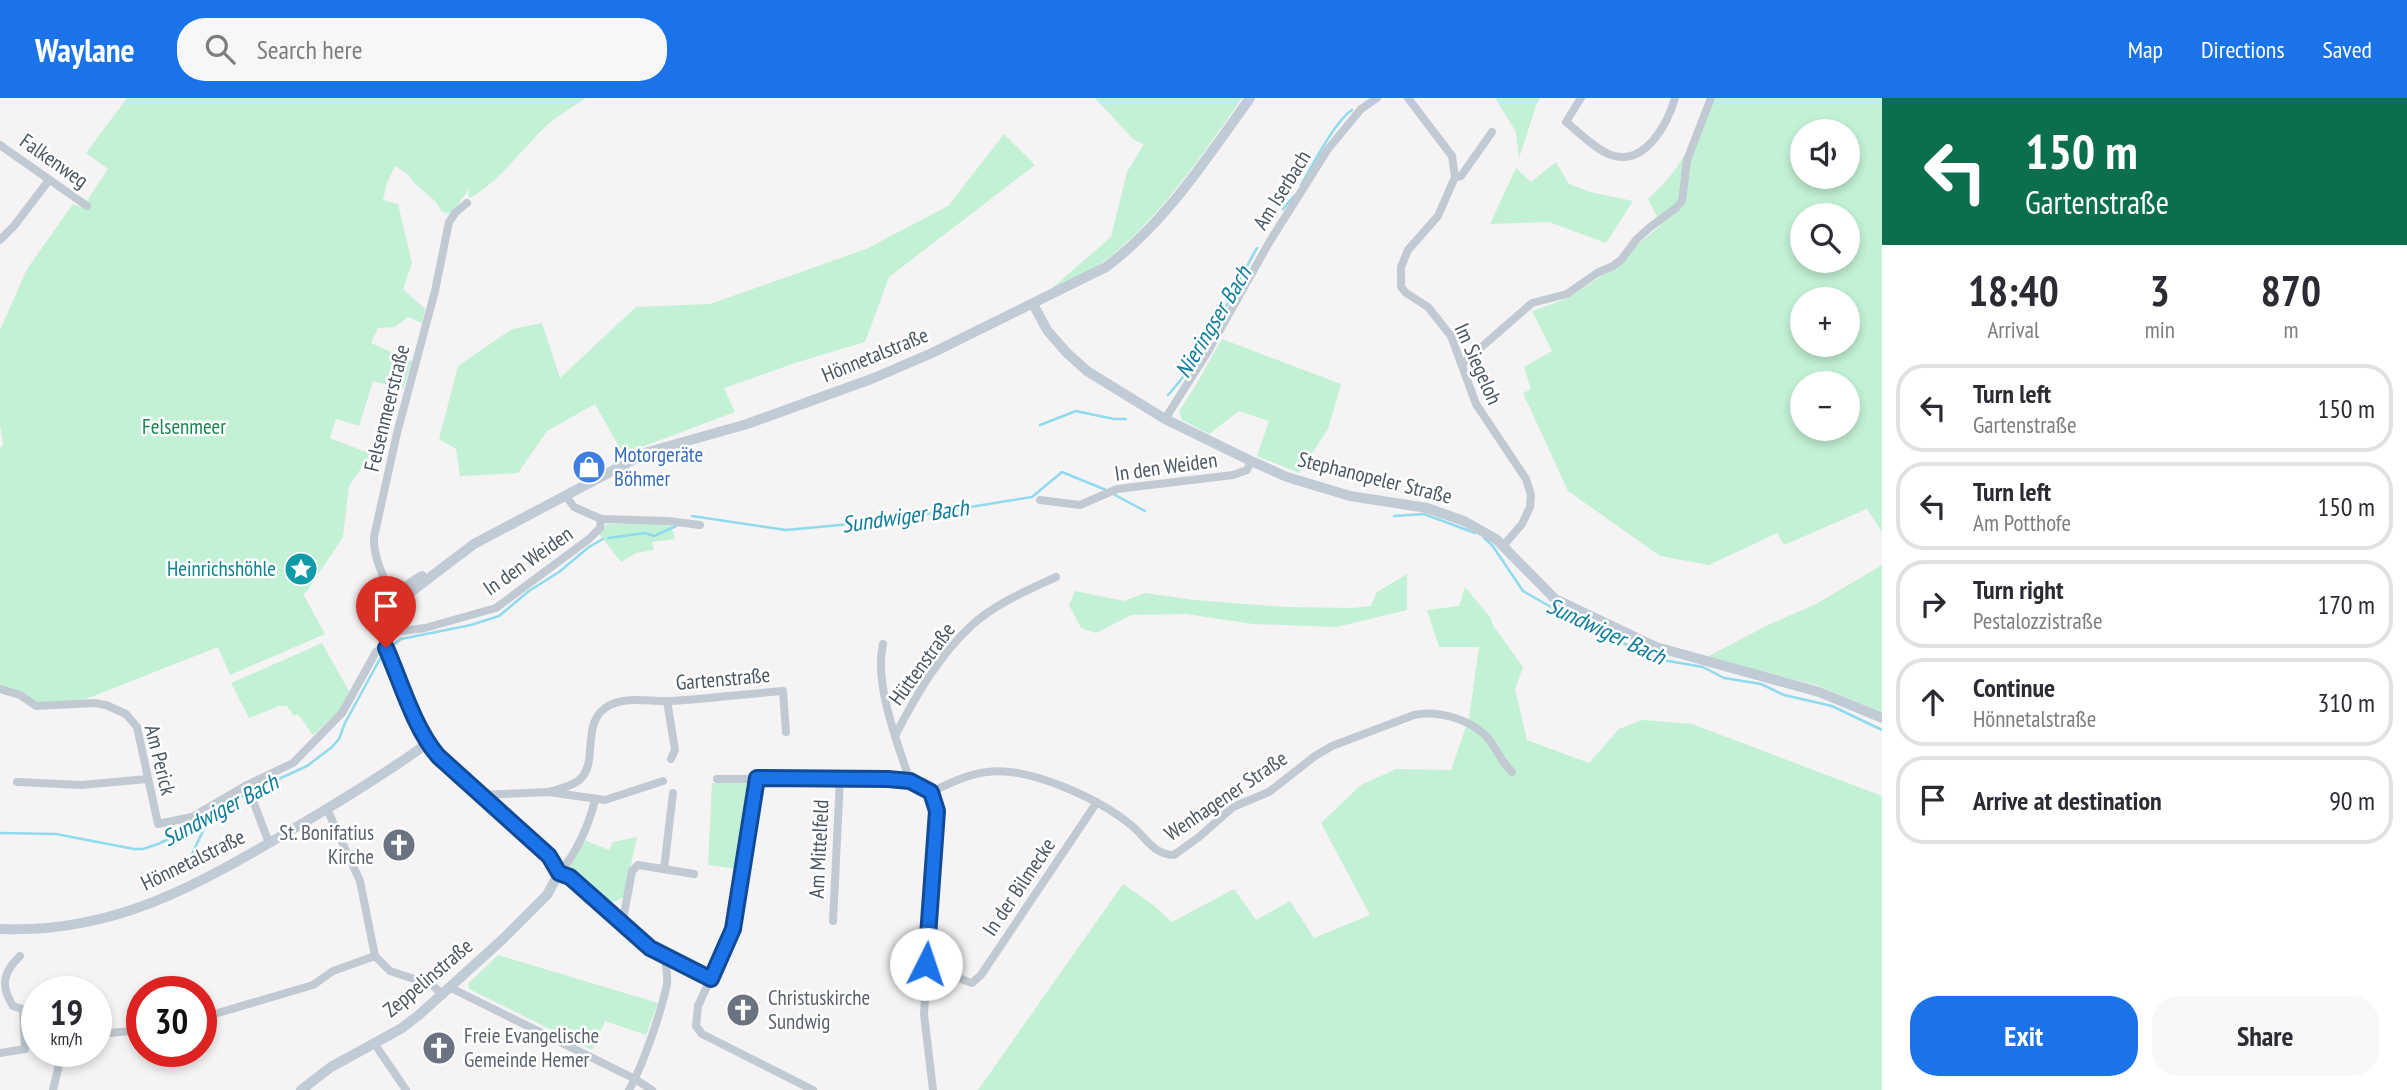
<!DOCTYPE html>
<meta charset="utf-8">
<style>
:root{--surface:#fff;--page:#f7f7f7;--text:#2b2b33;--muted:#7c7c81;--line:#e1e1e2;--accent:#1a73e8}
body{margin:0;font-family:"PT Sans Narrow",sans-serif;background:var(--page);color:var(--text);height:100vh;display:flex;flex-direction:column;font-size:26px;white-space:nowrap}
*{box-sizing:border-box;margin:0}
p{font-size:23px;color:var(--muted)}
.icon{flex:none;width:38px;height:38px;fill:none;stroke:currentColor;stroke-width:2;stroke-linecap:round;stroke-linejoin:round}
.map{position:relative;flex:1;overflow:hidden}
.panel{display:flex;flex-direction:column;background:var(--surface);width:525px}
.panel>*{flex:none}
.banner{background:#0b6e4f;color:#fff;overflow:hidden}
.buttons{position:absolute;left:1790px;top:21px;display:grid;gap:14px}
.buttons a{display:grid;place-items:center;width:70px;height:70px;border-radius:50%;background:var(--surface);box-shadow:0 4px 10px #0003;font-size:35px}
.speed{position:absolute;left:21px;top:878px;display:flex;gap:14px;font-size:35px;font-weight:700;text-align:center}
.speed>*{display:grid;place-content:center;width:91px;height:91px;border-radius:50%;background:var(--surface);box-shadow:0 4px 10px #0003;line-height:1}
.speed small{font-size:18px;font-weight:400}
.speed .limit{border:10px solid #d22;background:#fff;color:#111}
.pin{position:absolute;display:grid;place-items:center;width:60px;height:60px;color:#fff;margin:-72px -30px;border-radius:50% 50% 50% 0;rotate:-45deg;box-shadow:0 0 7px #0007}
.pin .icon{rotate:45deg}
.me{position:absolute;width:77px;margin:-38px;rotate:4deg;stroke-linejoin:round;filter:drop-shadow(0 0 5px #0008)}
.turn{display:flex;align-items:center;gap:24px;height:147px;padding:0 28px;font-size:32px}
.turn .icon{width:91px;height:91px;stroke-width:2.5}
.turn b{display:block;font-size:49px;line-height:60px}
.eta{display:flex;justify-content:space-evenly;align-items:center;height:119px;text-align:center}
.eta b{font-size:42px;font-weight:600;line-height:49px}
.cta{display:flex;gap:14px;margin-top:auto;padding:14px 28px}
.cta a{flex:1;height:80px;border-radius:28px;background:var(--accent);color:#fff;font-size:28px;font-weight:600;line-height:80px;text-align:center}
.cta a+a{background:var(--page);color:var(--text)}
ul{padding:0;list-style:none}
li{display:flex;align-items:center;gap:21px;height:88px;margin:0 14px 10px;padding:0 14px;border:4px solid var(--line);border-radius:28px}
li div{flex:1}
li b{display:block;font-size:26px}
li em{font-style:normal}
header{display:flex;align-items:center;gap:42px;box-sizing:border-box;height:98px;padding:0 35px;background:var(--accent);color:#fff}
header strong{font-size:33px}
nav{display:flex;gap:38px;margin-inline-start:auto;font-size:24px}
.search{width:490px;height:63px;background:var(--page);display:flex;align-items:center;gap:18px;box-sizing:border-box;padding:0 24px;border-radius:28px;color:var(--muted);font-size:26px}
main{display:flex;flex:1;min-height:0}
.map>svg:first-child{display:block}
.green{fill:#c3f1d5;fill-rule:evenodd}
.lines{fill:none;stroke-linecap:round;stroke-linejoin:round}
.stream{stroke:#90daee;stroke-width:2.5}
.street{stroke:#c1cad2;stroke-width:8}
.secondary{stroke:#c1cbd6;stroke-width:10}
.route-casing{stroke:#114b97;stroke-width:18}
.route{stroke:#1a73e8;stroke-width:12}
.labels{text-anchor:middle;stroke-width:5;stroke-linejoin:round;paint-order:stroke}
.street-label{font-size:21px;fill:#4a5661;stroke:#fff}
.park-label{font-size:21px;fill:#17864f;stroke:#fff}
.shop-label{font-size:21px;fill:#366cbe;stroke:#fff;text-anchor:start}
.culture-label{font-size:21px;fill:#0d838f;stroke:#fff;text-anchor:end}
.worship-label{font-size:21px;fill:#5b616d;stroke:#fff;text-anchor:start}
.water-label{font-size:23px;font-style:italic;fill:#0c7c9b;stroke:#fff}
</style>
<header>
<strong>Waylane</strong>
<div class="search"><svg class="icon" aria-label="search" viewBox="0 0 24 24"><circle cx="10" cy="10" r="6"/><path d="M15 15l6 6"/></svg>Search here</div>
<nav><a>Map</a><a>Directions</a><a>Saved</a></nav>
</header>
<main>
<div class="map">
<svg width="1882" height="992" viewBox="0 0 1882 992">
<rect width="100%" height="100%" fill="#f5f3f3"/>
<!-- green -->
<g class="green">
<path d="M 127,0 L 586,0 C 573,9 557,18 545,29 C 520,53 501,82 470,100 L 468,97 L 470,90 L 451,116 L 442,114 L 435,103 L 413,84 L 409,77 L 395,68 L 387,85 L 383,102 L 398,106 L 412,165 L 403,191 L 425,211 L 422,225 L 408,219 L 395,229 L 378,230 L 371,245 L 412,263 L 403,291 L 373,283 L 359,328 L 336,321 L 330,340 L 371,356 L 349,388 L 343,439 L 307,493 L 303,496 L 325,536 L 230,577 L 218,549 L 91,599 L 73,604 L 37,607 L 0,588 L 0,350 L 3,347 L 0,327 L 0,232 L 27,171 L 73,106 L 82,110 L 108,71 L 86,55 Z"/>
<path d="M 1095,0 L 1242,0 C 1203,56 1155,127 1099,167 C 1085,177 1067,183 1051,191 L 1111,139 L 1127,74 L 1144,46 L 1134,42 Z"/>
<polygon points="1495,0 1540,0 1536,8 1519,60 1516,34"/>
<path d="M 1712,0 L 1882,0 L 1882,434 L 1867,411 L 1784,447 L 1777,435 L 1709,467 L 1660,458 L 1568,393 L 1523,295 L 1531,291 L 1524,269 L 1552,253 L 1532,213 L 1566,201 L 1599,180 L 1661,127 L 1648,101 C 1683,70 1694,42 1712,0 ZM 1802,33 L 1848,33 L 1848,79 L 1802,79 ZM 1802,117 L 1848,117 L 1848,163 L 1802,163 ZM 1802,201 L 1848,201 L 1848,247 L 1802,247 ZM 1802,285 L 1848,285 L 1848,331 L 1802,331 Z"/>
<polygon points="1004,36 1035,67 889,179 865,244 798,264 724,290 735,314 623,356 595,306 547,333 518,375 460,378 456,351 439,341 458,268 512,231 542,225 560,280 636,209 710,206 866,151 948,108"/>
<polygon points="1556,64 1569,86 1590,94 1633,103 1606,145 1549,124 1490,126 1516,70 1531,84"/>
<polygon points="1222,241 1341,286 1328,331 1299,375 1257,358 1269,323 1239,313 1209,336 1182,322 1179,313 1194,290"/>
<polygon points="652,425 671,427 675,441 652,444 654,452 636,455 621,464 599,436 607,426"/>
<polygon points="1882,467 1882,615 1819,588 1707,559 1770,526 1816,506"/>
<polygon points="1407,476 1407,512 1336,529 1253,526 1186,516 1131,517 1096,535 1081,530 1069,507 1075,493 1124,503 1145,495 1194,502 1285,509 1353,510 1371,508 1377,494"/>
<polygon points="1465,489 1491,520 1492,526 1523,569 1515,591 1527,642 1589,665 1619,631 1642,622 1692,626 1882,698 1882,992 978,992 1123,786 1152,806 1172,824 1234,791 1256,822 1290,803 1314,840 1370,817 1321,725 1361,687 1396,671 1451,672 1469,620 1479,549 1439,549 1427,512 1459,508"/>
<polygon points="322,545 350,595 339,613 313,637 298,616 294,618 287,608 279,608 249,620 231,585"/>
<polygon points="753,683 738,771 708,767 712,685"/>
<polygon points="637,739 624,799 606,808 572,776 569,767 582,741 609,752 613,744"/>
<polygon points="498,857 658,905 646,937 605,923 592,952 469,891 468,886"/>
</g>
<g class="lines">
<!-- stream -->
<g class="stream">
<path d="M 1301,87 C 1312,68 1335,23 1352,12"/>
<polyline points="1283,111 1294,98"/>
<path d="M 1168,297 C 1207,255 1229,199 1257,150"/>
<polyline points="1040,327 1076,313 1114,321 1126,321"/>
<polyline points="1115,397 1145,413"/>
<polyline points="692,418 786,432 883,423 1032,399 1062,374 1106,392"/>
<polyline points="1394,418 1424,416 1475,435"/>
<polyline points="608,440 645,435 654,438 676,428"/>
<polyline points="1484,440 1492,447 1523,493 1572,521 1657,561 1703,569 1724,580 1761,586 1784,597 1832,608 1882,632"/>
<polyline points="394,546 401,541 471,527 499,518 529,493 559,474 589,449 603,441"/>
<polyline points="0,735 56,736 134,751 143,751 158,746 181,735 244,697 307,668 332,649 339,641 345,625 381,559"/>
<polyline points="186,769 208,722 215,715"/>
</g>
<!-- street -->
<g class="street">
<polyline points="1408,0 1452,58 1455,79 1438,118 1408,152 1401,169 1401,189 1406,195 1428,209 1451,238 1476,306 1526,381 1531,397 1530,409 1522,426 1503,448"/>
<path d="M 1581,0 L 1566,24 C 1580,35 1595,51 1611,57 C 1645,69 1668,25 1675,0"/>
<polyline points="0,47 87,108"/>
<polyline points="1455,79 1461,78 1492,34"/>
<polyline points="0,142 14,128 49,82"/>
<polyline points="1462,266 1532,205 1567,196 1597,175 1613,168 1621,162 1636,142 1649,130 1676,110 1682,103 1687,62 1711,0"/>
<polyline points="1165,321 1207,255 1270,143 1328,51 1361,11 1377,0"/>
<polyline points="566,398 574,409 601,421 668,423 700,427"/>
<polyline points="1040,402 1080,407 1117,391 1233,377 1247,372 1251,363"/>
<path d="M 395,501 C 385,484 373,460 374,439 L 397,335 L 435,193 L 449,124 L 456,114 L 467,105"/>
<polyline points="381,536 425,530 496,510 589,441 600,430 601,421"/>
<path d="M 883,546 C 874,586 897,644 910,683"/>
<polyline points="0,591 20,597 36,608 94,605 106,607 126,616 137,629 158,726 192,719 247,687 293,665 342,615 376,554 385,547"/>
<polyline points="667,603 675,652 671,661"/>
<path d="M 895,638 C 915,599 939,557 972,527 C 995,506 1028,492 1056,479"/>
<polyline points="757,680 733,831 698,908 696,928 702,936 813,992"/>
<polyline points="717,681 888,681 910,683 931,694 937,713 924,916 933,992"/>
<polyline points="17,684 82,687 147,681"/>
<polyline points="247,687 269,745"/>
<path d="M 548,694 C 558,691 570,689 578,683 C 601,666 578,623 610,607 C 627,598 651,604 669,603 C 707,601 745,596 783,593 L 786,634"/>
<path d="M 931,694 C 948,686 968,676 987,674 C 1029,668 1099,701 1131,727 C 1145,738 1153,757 1174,757 L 1199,739 L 1233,709 L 1269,694 L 1315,658 L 1332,648 L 1414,617 C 1438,612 1469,621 1486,638 C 1496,649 1501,664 1512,674"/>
<polyline points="480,697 548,694 605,702 663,683"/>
<path d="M 595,702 C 589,727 576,756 559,775 L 570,779 L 650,850 L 711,881"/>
<polyline points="327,711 360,783 375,858"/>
<polyline points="664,771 673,695"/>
<polyline points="833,823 840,681"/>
<polyline points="622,827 632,773 638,767 694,776"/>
<path d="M 20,858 C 3,874 0,888 13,908 L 37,916"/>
<polyline points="375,858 390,873 432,887 443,897"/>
<path d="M 926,866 C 943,869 955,880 972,885 L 981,877 L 1097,704"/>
<polyline points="451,890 635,981 652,992"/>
<polyline points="201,920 313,887 333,873 375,858"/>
<polyline points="96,931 110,935 142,932"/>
<polyline points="374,945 406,992"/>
<polyline points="0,955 25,951 23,913"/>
<polyline points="53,992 62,954"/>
<path d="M 629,992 C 643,967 661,915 667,886 C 668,877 666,867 664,858"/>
</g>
<!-- secondary -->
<g class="secondary">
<polyline points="1033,206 1047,232 1066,254 1087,273 1165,321 1251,363 1287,379 1350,398 1427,410 1464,423 1496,441 1555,501 1656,549 1819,594 1882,620"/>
<path d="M 395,501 L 412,493 L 474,446 L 648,354 L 747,326 L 874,280 L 932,255 L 1106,169 C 1165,125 1207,60 1250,0"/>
<path d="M 0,831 C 114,836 198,787 293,731 C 339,704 385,676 428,645"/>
<path d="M 301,992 L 331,969 L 402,930 L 420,916 L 504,840 L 547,797 L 559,775 L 549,758 L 438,658 C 423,641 376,540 382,520 C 386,503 408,486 422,478"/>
</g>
</g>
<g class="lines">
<defs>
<path id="route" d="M 386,550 C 401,584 414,630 438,658 L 549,758 L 559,775 L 570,779 L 650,850 L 711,881 L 733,831 L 757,680 L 888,681 L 910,683 L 931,694 L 937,713 L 926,866"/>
</defs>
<!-- route casing -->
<use href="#route" class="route-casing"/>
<!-- route -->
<use href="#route" class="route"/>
</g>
<!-- icons -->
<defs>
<symbol id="shop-disc" viewBox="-11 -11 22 22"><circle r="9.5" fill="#3f7fe0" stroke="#fff"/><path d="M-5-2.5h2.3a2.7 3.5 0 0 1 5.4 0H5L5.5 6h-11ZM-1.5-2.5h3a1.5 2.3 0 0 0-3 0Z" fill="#fff"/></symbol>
<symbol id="sight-disc" viewBox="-11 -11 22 22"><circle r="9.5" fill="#0f9aa8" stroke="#fff"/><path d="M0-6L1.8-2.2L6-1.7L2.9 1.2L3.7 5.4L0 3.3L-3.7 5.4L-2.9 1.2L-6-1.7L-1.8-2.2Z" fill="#fff"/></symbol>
<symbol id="church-disc" viewBox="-11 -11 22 22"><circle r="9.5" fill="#6b7280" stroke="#fff"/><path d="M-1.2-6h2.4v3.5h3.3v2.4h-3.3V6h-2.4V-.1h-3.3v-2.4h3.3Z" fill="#fff"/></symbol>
</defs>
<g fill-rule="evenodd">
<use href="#shop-disc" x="570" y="350" width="38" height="38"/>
<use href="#sight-disc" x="282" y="452" width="38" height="38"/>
<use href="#church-disc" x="380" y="728" width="38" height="38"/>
<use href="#church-disc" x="724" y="893" width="38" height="38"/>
<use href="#church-disc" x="420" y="931" width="38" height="38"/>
</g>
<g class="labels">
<!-- street labels -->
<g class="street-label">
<text transform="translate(54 63) rotate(35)" y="7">Falkenweg</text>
<text transform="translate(1282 92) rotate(-58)" y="7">Am Iserbach</text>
<text transform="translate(875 257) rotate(-22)" y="7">Hönnetalstraße</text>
<text transform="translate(1478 266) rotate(66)" y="7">Im Siegeloh</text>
<text transform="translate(387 310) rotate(-76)" y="7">Felsenmeerstraße</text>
<text transform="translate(1166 369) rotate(-8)" y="7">In den Weiden</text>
<text transform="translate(1375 380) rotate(14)" y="7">Stephanopeler Straße</text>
<text transform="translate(528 463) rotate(-35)" y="7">In den Weiden</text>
<text transform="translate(922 566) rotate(-54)" y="7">Hüttenstraße</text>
<text transform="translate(723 581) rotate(-5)" y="7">Gartenstraße</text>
<text transform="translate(160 662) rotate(76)" y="7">Am Perick</text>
<text transform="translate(1226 698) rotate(-34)" y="7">Wenhagener Straße</text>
<text transform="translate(819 751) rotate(-87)" y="7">Am Mittelfeld</text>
<text transform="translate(193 762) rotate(-26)" y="7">Hönnetalstraße</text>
<text transform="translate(1019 789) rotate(-56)" y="7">In der Bilmecke</text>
<text transform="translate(428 880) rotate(-40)" y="7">Zeppelinstraße</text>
</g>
<!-- park labels -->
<g class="park-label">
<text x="184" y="336">Felsenmeer</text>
</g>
<!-- shop labels -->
<g class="shop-label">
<text x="614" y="364">Motorgeräte<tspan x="614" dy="24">Böhmer</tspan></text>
</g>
<!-- culture labels -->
<g class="culture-label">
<text x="276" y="478">Heinrichshöhle</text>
</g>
<!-- worship labels -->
<g class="worship-label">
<text x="374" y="742" text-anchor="end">St. Bonifatius<tspan x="374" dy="24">Kirche</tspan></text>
<text x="768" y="907">Christuskirche<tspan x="768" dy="24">Sundwig</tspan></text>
<text x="464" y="945">Freie Evangelische<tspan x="464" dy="24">Gemeinde Hemer</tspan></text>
</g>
<!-- water labels -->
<g class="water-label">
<text transform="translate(1213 224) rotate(-59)" y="8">Nieringser Bach</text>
<text transform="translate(905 418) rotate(-8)" y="8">Sundwiger Bach</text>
<text transform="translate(1606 533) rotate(25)" y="8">Sundwiger Bach</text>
<text transform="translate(220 712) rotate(-28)" y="8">Sundwiger Bach</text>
</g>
</g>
</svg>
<div class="buttons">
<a><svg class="icon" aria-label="sound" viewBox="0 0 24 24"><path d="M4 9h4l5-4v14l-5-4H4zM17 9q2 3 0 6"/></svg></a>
<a><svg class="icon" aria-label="search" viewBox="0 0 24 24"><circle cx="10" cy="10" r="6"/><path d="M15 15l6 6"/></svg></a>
<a>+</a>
<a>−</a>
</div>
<div class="speed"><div>19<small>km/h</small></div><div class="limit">30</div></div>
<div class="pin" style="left:386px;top:550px;background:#d93025"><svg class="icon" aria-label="arrive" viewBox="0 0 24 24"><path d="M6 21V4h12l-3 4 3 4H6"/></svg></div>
<svg class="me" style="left:926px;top:866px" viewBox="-20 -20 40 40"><circle r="19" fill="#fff"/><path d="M0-13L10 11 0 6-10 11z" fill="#1a73e8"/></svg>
</div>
<section class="panel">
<div class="banner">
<div class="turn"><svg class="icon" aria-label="left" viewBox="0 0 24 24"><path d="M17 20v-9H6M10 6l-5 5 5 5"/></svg><div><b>150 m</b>Gartenstraße</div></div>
</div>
<div class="eta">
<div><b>18:40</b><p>Arrival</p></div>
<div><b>3</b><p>min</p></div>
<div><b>870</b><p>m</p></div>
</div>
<ul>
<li><svg class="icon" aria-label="left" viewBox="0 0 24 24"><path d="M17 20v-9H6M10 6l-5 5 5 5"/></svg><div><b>Turn left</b><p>Gartenstraße</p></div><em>150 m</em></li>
<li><svg class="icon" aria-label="left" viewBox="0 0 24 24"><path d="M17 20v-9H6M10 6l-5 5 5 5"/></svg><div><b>Turn left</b><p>Am Potthofe</p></div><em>150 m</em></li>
<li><svg class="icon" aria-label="right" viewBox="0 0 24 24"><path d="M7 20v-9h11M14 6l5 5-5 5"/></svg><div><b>Turn right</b><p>Pestalozzistraße</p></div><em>170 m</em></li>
<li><svg class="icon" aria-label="ahead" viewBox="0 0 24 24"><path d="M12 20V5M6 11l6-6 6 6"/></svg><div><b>Continue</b><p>Hönnetalstraße</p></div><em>310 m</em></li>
<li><svg class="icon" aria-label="arrive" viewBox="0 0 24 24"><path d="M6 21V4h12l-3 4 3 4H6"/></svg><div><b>Arrive at destination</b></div><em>90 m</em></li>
</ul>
<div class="cta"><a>Exit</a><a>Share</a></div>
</section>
</main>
